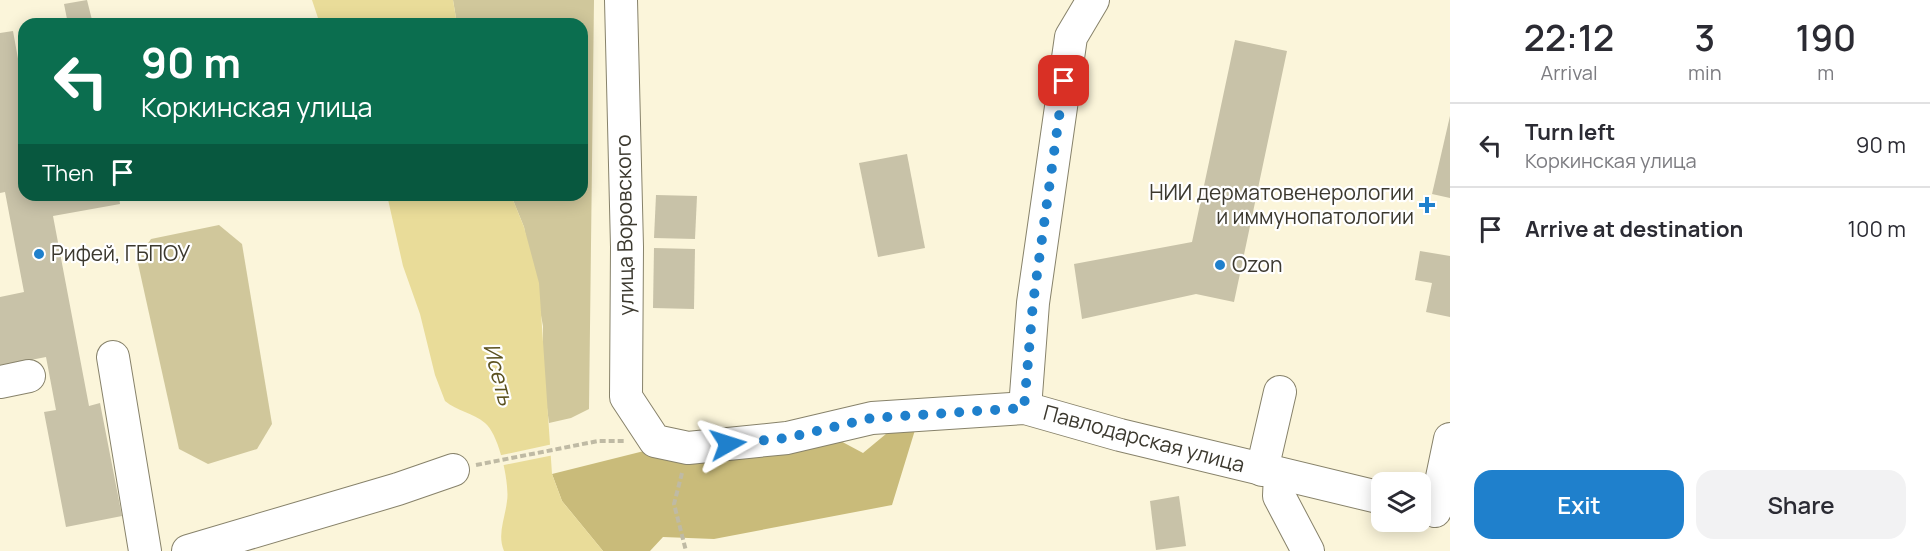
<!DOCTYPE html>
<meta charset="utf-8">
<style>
:root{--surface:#fff;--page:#f2f2f3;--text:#2b2b33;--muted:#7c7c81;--line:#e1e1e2;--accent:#1f80cc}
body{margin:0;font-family:Manrope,sans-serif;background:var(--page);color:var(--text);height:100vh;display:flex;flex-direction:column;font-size:22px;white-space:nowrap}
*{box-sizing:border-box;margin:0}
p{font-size:20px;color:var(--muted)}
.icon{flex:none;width:33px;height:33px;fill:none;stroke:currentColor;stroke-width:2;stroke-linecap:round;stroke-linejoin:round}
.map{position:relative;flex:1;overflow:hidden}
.details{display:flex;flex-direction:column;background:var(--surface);width:480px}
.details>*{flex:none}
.guide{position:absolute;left:18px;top:18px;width:570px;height:183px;border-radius:18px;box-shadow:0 3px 15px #0003;background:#0b6e4f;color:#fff;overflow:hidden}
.buttons{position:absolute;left:1371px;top:472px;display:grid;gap:12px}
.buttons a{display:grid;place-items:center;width:60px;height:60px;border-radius:12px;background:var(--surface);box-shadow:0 3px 15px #0003;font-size:30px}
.pin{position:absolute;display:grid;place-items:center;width:51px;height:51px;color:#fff;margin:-26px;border-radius:12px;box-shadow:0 3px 9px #0006}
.me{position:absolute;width:66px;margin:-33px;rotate:84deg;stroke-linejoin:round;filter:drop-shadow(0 0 4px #0008)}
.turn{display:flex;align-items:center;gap:21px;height:126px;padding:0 24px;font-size:27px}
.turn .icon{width:78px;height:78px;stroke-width:2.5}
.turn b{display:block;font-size:42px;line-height:51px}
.then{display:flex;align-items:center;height:57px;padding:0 24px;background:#0003;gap:12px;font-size:22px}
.eta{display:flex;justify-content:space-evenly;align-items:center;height:102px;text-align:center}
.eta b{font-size:36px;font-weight:600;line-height:42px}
.action{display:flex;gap:12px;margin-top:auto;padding:12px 24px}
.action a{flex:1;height:69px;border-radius:18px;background:var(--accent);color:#fff;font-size:24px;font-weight:600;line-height:69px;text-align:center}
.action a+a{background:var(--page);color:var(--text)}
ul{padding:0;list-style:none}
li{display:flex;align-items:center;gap:18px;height:84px;padding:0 24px;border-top:2px solid var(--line)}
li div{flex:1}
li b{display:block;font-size:22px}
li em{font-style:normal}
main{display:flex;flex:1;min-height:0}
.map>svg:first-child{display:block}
.green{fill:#d0c79b}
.forest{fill:#c9bb7a}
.water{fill:#e9dc99}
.pier{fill:#fbf5da}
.building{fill:#c8c2a8}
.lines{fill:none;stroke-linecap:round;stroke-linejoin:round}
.minor-casing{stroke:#87826a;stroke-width:34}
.path{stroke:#bfbaa4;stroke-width:4;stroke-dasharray:6 3;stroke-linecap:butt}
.minor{stroke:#fff;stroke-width:32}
.route{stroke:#1f80cc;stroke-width:10;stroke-dasharray:0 18}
.poi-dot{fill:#1f80cc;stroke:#fff;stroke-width:2}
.labels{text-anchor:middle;stroke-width:4.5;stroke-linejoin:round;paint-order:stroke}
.poi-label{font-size:21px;fill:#3c392f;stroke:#fff;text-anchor:start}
.street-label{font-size:21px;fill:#3c392f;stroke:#fff}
.water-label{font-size:22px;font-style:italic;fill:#5b511f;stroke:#fff}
</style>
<main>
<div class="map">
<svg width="1450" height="551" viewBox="0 0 1450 551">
<rect width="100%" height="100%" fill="#fbf5da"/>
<!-- green -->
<g class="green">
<polygon points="453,0 594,0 589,409 571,418 549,423 543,378 543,326 524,227 511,195 582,195 582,24 457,24"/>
<polygon points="219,225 242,244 272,424 257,449 208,464 179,449 137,259 151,239"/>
</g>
<!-- forest -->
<polygon class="forest" points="892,429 915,430 892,505 714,539 663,537 650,551 603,551 562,501 552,474 648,450 835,438 863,453"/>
<!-- water -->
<g class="water">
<polygon points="312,0 453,0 457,24 320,24"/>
<path d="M 387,195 L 511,195 L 524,227 L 539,283 L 552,474 L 562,501 L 603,551 L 504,551 C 497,534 505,519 507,501 C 510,484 499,434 485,423 C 473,413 457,411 445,401 L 435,375 L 420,314 L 403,266 Z"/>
</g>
<!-- pier -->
<polygon class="pier" points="553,444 554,455 499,466 497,456"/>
<!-- building -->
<g class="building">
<polygon points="87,0 93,24 68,24 64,4"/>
<polygon points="13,31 24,92 24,195 119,195 120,204 53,216 89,406 100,403 122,516 66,527 44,412 56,410 46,357 0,366 0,297 24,292 5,192 0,193 0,33"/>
<polygon points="1235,40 1287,51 1234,302 1196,294 1082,319 1074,264 1192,242"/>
<polygon points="1450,116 1450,198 1432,194"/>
<polygon points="907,154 925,248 878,257 859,163"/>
<polygon points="656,195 697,196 695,239 654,238"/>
<polygon points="654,248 695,249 694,309 653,308"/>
<polygon points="1420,251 1450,256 1450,317 1426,312 1432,283 1415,280"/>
<polygon points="1179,496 1186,546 1156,550 1150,501"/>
</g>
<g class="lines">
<defs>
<g id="minor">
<polyline points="621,0 627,247 626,397 655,441 688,448 787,438 872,418 1025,408 1120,435 1382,498"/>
<polyline points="113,357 145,551"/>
<polyline points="0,382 29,376"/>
<polyline points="1025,408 1033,303 1071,37 1093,0"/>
<polyline points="1262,470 1280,392"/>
<polyline points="1280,474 1279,496 1308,551"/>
<polyline points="1435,511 1450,439"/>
<polyline points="188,551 398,489 453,470"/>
</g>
</defs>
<!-- minor casing -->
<use href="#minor" class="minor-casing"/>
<!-- path -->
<g class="path">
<polyline points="476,465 598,441 625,441"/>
<polyline points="682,473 674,504 686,551"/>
</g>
<!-- minor -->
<use href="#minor" class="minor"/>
</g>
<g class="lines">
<!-- route -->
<polyline class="route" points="728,444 787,438 872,418 1024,408 1033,303 1064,81"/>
</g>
<!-- markers -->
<g class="poi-dot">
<path d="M1424 196h6v6h6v6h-6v6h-6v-6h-6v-6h6z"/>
<circle cx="39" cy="254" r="6"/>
<circle cx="1220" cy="265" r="6"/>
</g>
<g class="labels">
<!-- poi labels -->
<g class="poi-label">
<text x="1414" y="200" text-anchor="end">НИИ дерматовенерологии<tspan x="1414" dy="24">и иммунопатологии</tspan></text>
<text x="51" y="261">Рифей, ГБПОУ</text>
<text x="1232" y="272">Ozon</text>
</g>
<!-- street labels -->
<g class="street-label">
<text transform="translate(625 225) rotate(-91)" y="7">улица Воровского</text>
<text transform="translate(1144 439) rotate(15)" y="7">Павлодарская улица</text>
</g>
<!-- water labels -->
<g class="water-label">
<text transform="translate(499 374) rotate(75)" y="8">Исеть</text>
</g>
</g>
</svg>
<div class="buttons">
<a><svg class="icon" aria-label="layers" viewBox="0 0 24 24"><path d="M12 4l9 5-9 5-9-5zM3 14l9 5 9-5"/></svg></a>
</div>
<div class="pin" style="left:1064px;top:81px;background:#d93025"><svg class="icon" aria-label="arrive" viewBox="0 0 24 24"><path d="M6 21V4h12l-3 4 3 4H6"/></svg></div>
<svg class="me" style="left:728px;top:444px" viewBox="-20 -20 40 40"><path d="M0-17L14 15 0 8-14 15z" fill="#1f80cc" stroke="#fff" stroke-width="4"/></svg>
<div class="guide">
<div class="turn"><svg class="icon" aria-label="left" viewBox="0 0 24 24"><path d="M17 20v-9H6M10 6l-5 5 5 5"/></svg><div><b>90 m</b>Коркинская улица</div></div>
<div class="then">Then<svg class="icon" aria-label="arrive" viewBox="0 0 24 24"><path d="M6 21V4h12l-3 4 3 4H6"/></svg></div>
</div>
</div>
<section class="details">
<div class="eta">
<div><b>22:12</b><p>Arrival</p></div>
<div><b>3</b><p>min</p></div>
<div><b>190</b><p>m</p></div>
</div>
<ul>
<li><svg class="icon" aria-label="left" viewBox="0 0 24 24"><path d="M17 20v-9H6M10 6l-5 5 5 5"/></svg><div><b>Turn left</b><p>Коркинская улица</p></div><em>90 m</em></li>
<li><svg class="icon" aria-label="arrive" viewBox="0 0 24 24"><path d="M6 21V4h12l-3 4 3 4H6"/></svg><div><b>Arrive at destination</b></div><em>100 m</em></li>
</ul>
<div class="action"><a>Exit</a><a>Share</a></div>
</section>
</main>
